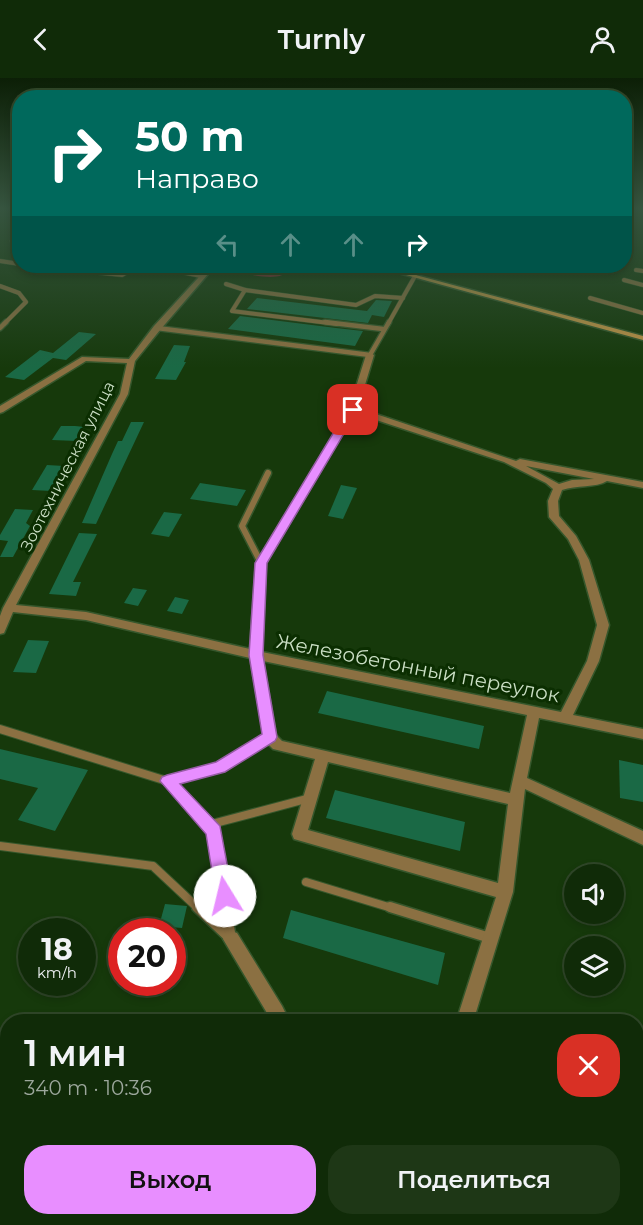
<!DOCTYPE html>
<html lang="ru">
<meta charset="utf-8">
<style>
:root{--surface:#102b08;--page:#1e3716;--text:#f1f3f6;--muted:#9ca79c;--line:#304729;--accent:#e88eff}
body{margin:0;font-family:Montserrat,sans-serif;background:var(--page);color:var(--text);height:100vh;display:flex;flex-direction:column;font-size:22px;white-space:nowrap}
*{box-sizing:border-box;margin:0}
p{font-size:20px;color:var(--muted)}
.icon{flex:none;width:33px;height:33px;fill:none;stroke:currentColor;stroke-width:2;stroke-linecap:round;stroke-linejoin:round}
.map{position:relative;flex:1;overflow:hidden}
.details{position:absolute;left:0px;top:936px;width:644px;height:212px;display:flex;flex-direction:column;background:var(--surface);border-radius:24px 24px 0 0;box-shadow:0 3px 9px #0003,0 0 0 2px var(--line)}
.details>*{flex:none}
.guide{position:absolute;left:12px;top:12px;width:620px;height:183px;border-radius:24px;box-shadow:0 3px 9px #0003,0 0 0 2px var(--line);background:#00695c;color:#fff;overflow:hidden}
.tools{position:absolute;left:564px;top:786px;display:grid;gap:12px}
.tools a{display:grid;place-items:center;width:60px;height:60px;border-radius:50%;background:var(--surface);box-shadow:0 3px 9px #0003,0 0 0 2px var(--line);font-size:30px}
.speed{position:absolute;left:18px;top:840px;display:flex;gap:12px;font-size:30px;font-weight:700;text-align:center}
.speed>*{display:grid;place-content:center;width:78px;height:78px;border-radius:50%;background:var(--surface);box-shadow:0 3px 9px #0003,0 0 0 2px var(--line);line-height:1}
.speed small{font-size:15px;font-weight:400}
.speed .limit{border:9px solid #d22;background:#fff;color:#111}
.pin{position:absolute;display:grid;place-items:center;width:51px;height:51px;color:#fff;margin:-26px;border-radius:12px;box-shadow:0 3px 9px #0006}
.me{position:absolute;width:66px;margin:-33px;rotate:351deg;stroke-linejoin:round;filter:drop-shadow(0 0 4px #0008)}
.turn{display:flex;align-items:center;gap:21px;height:126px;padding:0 24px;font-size:27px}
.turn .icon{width:78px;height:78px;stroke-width:2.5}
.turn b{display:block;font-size:42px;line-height:51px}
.lanes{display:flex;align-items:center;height:57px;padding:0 24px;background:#0003;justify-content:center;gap:30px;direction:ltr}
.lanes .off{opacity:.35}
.round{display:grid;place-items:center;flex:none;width:63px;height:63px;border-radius:24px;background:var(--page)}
.overview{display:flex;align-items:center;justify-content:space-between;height:102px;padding:0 24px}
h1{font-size:36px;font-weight:600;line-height:45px}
.primary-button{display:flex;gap:12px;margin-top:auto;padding:12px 24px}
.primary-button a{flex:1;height:69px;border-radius:24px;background:var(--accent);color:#111;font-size:24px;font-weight:600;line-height:69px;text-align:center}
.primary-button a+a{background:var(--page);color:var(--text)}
header{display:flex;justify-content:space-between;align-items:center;height:78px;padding:0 24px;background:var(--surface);font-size:27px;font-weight:600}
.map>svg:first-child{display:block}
.green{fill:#843036}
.building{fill:#1a6945}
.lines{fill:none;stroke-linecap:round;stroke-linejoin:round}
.service-far4-casing{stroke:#36572c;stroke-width:5}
.service-far3-casing{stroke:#36572c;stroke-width:7}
.service-far2-casing{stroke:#36572c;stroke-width:9}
.service-far1-casing{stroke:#36572c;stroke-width:10}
.service-casing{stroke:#36572c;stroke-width:13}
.minor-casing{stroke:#36572c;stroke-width:3}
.secondary-casing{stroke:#36572c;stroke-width:3}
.service-far4{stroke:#8b7042;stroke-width:4}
.service-far3{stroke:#8b7042;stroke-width:4.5}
.service-far2{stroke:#8b7042;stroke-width:6}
.service-far1{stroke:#8b7042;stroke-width:8}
.service{stroke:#8b7042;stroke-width:10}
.minor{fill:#8b7042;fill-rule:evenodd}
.secondary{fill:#be9347;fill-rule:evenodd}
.route{fill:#e88eff;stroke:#975ca6;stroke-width:1.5}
.labels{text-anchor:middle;stroke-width:6;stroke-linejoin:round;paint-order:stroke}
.far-street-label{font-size:16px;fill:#cadec4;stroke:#0b2e01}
.street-label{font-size:20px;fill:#cadec4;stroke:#0b2e01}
</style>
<header><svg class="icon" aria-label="back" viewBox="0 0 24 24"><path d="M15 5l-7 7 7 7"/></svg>Turnly<svg class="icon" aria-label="person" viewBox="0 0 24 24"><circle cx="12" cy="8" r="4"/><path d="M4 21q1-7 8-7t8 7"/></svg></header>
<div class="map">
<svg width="643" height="1147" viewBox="0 0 643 1147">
<rect width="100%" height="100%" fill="#16390b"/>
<!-- green -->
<path class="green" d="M 228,188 L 287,188 L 290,190 C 282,207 247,195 231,193 L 227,192 Z"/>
<!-- building -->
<g class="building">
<polygon points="257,220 367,233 376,222 392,223 384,239 372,237 368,245 247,231"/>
<polygon points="240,238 336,250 363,253 355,268 228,251"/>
<polygon points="79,254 96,256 66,282 53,280 24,302 5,299 40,272 53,275"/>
<polygon points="174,267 190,268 184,284 186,284 176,302 155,301"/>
<polygon points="131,344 144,344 96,446 82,445 112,376 118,363 122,363"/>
<polygon points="61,348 75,348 85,349 77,363 52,362"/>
<polygon points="47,387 64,388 51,413 32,412"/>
<polygon points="200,405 246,412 237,428 190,421"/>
<polygon points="341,407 357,410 343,441 328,438"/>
<polygon points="15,431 33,432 26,445 30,448 13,479 0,479 8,463 0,462 0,457"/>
<polygon points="164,434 182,436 169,459 151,456"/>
<polygon points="79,455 97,456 73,504 81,504 76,518 49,516"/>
<polygon points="133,510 147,512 138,528 124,525"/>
<polygon points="175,519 189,522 182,536 167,533"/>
<polygon points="28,562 49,563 36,595 13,594"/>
<polygon points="327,613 484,648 479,671 318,635"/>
<polygon points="0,671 88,692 55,753 18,742 38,710 0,701"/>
<polygon points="619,682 643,687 643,724 620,720"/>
<polygon points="335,712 465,744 460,773 326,740"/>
<polygon points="165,826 187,828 182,850 159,848"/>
<polygon points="291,832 445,875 438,907 283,860"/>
</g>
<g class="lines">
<defs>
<g id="service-far4">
<polyline points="20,158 12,163 20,164"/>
<polyline points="0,183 20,186"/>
<polyline points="34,188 122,197 137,188"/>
<polyline points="152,188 201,198"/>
<polyline points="439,188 449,188"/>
<polyline points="636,192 643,193"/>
<polyline points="624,202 643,207"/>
<polyline points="226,206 245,212 232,233 337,246"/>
<polyline points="0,208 19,215 26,224 4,246"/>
<polyline points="245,212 356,227 375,218 403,220"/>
<polyline points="590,220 643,235"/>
<polyline points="388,246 415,198"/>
</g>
<g id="service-far3">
<polyline points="325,244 383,251"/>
<polyline points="0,250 6,244"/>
<polyline points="157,250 370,277 389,244"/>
</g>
<polyline id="service-far2" points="261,485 242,448 268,395"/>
<g id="service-far1">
<polyline points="0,651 167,703 214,753 226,831"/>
<polyline points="167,703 220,689 270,659"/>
<polyline points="208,747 310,720"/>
<polyline points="0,768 153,788 199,831"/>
<polyline points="306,804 395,831"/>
</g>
<g id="service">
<polyline points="197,829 231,861"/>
<polyline points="226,829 231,861"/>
<polyline points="390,829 490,860"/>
<polyline points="412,1147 414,1140"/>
</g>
<g id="minor">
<path d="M 209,188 L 215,188 L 160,252 L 135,283 L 128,316 L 16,527 L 86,534 L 250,571 L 256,485 L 349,331 L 366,277 L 370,275 L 374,277 L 358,330 L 516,383 L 520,381 L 643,404 L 643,410 L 607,403 C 596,410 576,407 562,412 L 558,423 L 559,438 L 576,458 L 589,482 L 609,547 L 599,583 L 573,637 L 643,651 L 643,661 L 539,640 L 527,700 L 643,753 L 643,767 L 525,711 L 513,814 L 473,944 L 456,944 L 496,819 L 294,761 L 292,756 L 315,681 L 273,671 L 265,663 L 250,580 L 86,542 L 13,534 L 4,555 L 0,556 L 0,538 L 3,530 L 120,316 L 127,285 L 86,283 L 3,334 L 0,335 L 0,328 L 82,279 L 129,281 L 154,248 ZM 355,335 L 504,384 L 546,405 L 553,411 L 548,423 L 549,439 L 568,461 L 579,482 L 597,547 L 587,583 L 561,634 L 262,574 L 266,485 ZM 526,388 L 594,401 L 572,402 L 559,406 ZM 263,583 L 527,637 L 510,715 L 282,663 L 276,657 ZM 328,684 L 508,726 L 498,805 L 308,752 Z"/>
<polygon points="231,853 237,855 282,928 285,934 282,944 265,944 267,935 223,861 225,855"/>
<polygon points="0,1081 8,1082 8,1102 0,1101"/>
</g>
<polygon id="secondary" points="373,188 382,188 643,258 643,262"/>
</defs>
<!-- service-far4 casing -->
<use href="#service-far4" class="service-far4-casing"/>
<!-- service-far3 casing -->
<use href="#service-far3" class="service-far3-casing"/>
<!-- service-far2 casing -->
<use href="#service-far2" class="service-far2-casing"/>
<!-- service-far1 casing -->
<use href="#service-far1" class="service-far1-casing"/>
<!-- service casing -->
<use href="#service" class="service-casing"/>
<!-- minor casing -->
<use href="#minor" class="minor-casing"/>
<!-- secondary casing -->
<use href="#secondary" class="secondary-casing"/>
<!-- service-far4 -->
<use href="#service-far4" class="service-far4"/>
<!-- service-far3 -->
<use href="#service-far3" class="service-far3"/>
<!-- service-far2 -->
<use href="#service-far2" class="service-far2"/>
<!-- service-far1 -->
<use href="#service-far1" class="service-far1"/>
<!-- service -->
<use href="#service" class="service"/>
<!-- minor -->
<use href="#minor" class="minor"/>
<!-- secondary -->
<use href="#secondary" class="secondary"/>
</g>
<!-- sky -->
<linearGradient id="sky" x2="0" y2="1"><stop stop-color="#0c1f06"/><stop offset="0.45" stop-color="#36543f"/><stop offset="1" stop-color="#36543f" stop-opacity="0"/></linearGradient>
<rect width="643" height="290" fill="url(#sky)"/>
<!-- route -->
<polygon class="route" points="349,329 358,332 267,485 263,577 277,659 275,663 225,694 180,706 220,748 233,818 231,824 225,826 218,824 216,818 206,756 160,703 162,699 167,697 216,684 262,656 249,577 255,485"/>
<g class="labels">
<!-- far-street labels -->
<g class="far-street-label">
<text transform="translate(67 388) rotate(-63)" y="6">Зоотехническая улица</text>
</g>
<!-- street labels -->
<g class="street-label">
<text transform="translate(418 590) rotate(11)" y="7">Железобетонный переулок</text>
</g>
</g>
</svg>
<div class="tools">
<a><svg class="icon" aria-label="sound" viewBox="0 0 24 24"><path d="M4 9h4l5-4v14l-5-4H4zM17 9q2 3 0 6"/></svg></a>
<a><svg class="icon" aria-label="layers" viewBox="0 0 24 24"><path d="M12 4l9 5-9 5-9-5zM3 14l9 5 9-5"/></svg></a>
</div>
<div class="speed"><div>18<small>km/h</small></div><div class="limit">20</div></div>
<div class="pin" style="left:353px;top:332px;background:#d93025"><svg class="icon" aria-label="arrive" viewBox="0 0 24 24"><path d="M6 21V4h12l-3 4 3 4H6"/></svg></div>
<svg class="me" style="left:225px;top:818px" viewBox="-20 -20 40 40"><circle r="19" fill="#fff"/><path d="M0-13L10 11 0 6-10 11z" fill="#e88eff"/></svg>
<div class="guide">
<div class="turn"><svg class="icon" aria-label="right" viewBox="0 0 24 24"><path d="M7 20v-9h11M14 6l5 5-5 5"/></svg><div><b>50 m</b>Направо</div></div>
<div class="lanes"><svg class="icon off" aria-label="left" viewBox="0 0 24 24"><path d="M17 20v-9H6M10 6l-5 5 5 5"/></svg><svg class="icon off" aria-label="ahead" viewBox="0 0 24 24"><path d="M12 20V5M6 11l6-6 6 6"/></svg><svg class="icon off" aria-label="ahead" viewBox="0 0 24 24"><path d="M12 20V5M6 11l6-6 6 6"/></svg><svg class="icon" aria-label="right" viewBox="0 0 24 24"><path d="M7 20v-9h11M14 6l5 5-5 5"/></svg></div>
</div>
<section class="details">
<div class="overview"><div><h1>1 мин</h1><p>340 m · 10:36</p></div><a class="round" style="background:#d93025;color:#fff"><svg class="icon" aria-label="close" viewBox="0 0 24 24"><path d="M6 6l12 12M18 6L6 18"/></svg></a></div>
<div class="primary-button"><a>Выход</a><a>Поделиться</a></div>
</section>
</div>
